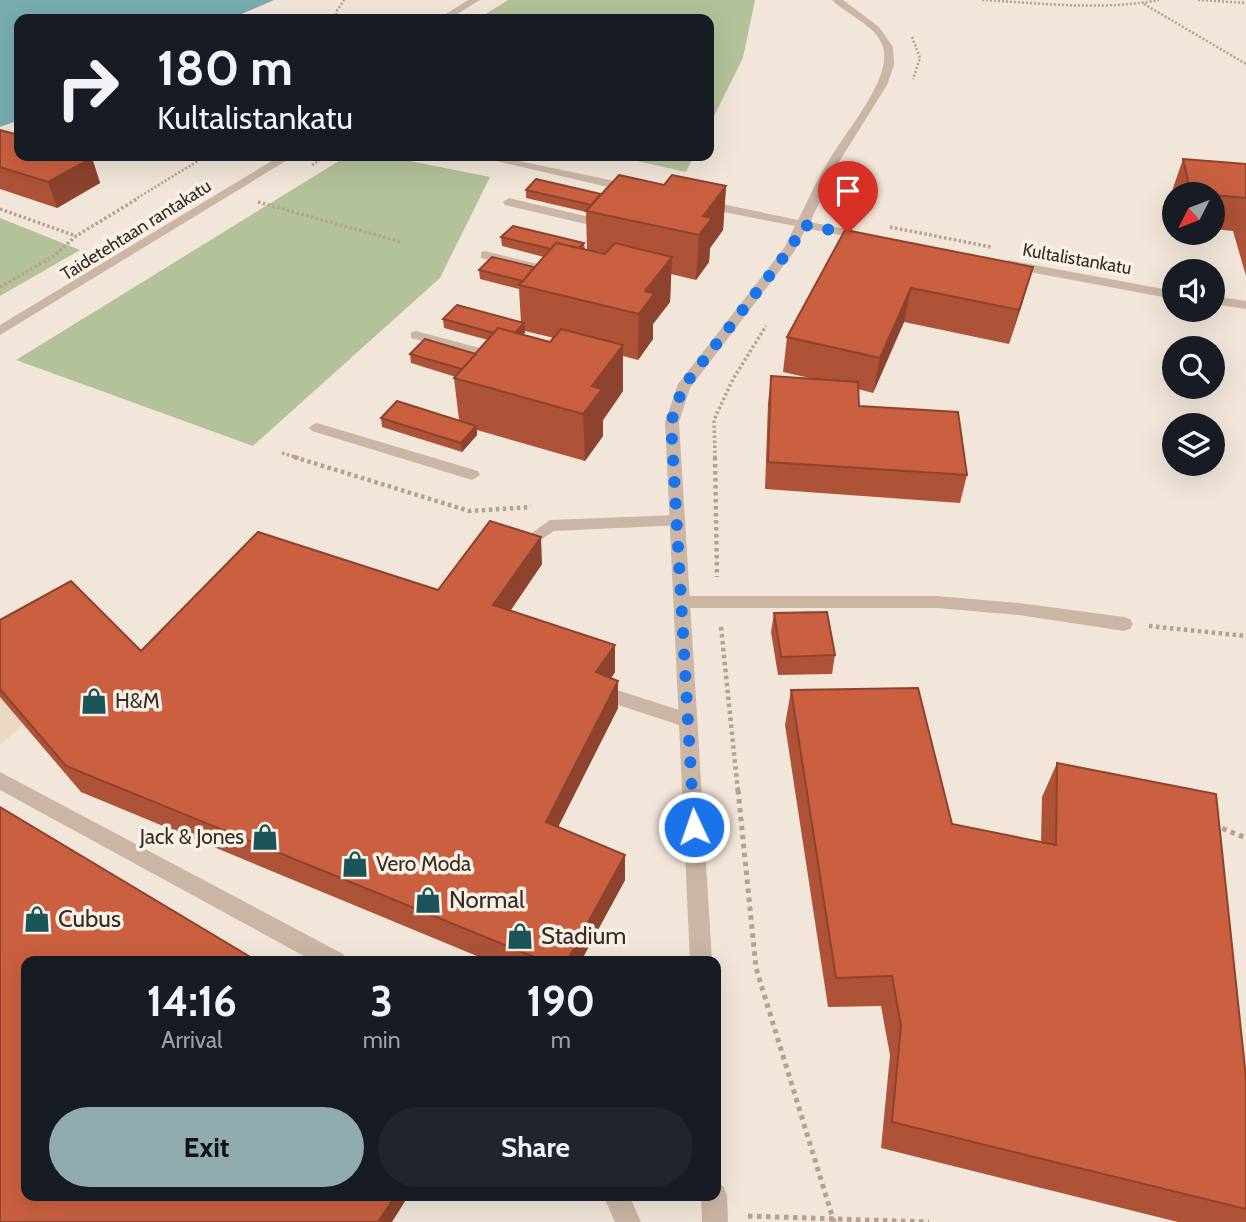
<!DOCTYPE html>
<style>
:root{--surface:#171b24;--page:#20242c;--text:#f1f3f6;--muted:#9ea1a6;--accent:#91acaf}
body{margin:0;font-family:Cabin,sans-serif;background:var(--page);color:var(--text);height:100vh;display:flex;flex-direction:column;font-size:26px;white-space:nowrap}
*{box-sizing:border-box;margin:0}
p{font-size:23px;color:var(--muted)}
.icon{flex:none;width:38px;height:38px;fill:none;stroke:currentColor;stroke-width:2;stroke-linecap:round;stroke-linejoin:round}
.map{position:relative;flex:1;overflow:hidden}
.side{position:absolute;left:21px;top:956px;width:700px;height:245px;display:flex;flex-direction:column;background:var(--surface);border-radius:14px;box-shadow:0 7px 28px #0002}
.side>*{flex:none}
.guide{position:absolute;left:14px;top:14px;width:700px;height:147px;border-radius:14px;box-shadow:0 7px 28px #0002;background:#171b24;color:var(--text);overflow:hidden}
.needle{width:46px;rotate:228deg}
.tools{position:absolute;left:1162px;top:182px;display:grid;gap:14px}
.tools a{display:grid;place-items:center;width:63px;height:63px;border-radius:50%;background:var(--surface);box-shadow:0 7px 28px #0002;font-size:35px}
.pin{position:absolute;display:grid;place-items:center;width:60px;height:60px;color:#fff;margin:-72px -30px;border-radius:50% 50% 50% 0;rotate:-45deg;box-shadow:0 0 7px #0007}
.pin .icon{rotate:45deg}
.me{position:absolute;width:77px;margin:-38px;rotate:357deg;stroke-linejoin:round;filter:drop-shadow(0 0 5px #0008)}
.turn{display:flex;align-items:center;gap:24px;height:147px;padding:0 28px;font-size:32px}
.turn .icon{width:91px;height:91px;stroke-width:2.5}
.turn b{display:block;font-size:49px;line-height:60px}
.eta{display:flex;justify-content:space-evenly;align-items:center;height:119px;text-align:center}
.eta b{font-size:42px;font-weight:800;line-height:49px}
.action{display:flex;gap:14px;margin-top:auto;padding:14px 28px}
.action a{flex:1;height:80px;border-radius:42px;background:var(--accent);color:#111;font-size:28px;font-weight:800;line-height:80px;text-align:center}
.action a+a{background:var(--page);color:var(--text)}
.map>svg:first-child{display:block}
.green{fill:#b4c299}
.plaza{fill:#ebd8c0}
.water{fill:#77aeb0}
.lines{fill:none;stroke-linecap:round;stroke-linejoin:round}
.path-far3{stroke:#b7a08f;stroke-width:2.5;stroke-dasharray:2 2;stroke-linecap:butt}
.path-far2{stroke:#b7a08f;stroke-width:3.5;stroke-dasharray:2.5 2.5;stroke-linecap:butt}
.path-far1{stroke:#b7a08f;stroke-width:4.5;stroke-dasharray:3.5 3.5;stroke-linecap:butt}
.path{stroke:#b7a08f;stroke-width:5;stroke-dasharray:4.5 4.5;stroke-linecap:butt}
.lane{fill:#cbb6a5;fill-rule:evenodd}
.street{fill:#cbb6a5;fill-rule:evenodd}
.wall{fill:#ae5337;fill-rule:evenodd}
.shaded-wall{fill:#8d432d}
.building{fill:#ca6040;stroke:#8d432d;stroke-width:2}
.route{stroke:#1a73e8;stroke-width:12;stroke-dasharray:0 21.6}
.labels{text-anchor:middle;stroke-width:7;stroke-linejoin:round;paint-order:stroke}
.far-street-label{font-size:18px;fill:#362b27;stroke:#faf1e6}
.poi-label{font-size:21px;fill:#362b27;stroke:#faf1e6;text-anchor:start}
.near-poi-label{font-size:24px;fill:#362b27;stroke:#faf1e6;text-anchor:start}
</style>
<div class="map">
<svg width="1246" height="1222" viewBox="0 0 1246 1222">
<rect width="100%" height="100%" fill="#f2e6da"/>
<!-- green -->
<g class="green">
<polygon points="508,0 755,0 743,58 709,126 709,19 478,19"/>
<polygon points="347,156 385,156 490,177 440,278 253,446 16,360"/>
<polygon points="615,156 694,156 686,172"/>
<polygon points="0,218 80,250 0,296"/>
</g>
<!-- plaza -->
<polygon class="plaza" points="0,697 23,724 0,745"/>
<!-- water -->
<polygon class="water" points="0,0 274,0 230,19 19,19 19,120 0,127"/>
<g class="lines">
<!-- path-far3 -->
<g class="path-far3">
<path d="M 982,0 C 1041,3 1101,11 1159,0"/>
<polyline points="1198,0 1246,3"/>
<polyline points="1144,4 1246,64"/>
<polyline points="337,19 336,12 344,0"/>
<polyline points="912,37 920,58 913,79"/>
<polyline points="312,165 326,156"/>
<polyline points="134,200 206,156"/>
</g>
<!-- path-far2 -->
<g class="path-far2">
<polyline points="258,202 401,242"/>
<polyline points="0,209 76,236"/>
<polyline points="890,227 991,247"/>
<polyline points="0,287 54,256 76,236 137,199"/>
<polyline points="282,453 299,458"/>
<polyline points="715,458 714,420 733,379 766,326"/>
</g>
<!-- path-far1 -->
<g class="path-far1">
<polyline points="294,457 469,511 531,507"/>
<polyline points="715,457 717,577"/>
<polyline points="1149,626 1246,636"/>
<polyline points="721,627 738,792"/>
</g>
<!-- path -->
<g class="path">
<polyline points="738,790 756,968 834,1222"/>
<polyline points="1214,825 1246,838"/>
<polyline points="748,1216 929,1222"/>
</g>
<!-- lane -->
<g class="lane">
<polygon points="468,0 480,0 449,19 438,19"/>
<polygon points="509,198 602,220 604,223 598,227 505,205 503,202"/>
<polygon points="485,251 562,270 563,273 557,277 481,258 481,252"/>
<polygon points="416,331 506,355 508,358 501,362 411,338 411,332"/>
<polygon points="317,423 478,471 480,475 472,480 312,431 309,428 312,425"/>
<polygon points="677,515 685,521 683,525 554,531 519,554 511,548 550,520"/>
<polygon points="682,596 937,596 1019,603 1124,617 1130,619 1133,624 1130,629 1124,631 1019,615 937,608 682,608 676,606 673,602 676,598"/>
<polygon points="598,684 695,715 697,720 695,725 688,728 591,696 589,691 591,686"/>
</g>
<!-- street -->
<g class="street">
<path d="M 832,0 L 843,0 L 879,27 L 893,47 L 894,65 L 887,85 L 839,162 L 810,222 L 867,233 L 873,237 L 867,241 L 806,228 L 794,252 L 690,388 L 679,422 L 712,961 L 690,961 L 665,422 L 678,384 L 784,248 L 795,226 L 703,208 L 697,204 L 703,200 L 798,220 C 808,200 817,180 828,162 C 843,134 893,79 883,47 C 876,25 847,15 832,0 Z"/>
<polygon points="280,156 294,156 0,335 0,325"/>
<polygon points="474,156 495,156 634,185 640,189 634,193"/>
<polygon points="1008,260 1174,291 1174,299 1003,267 1002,264"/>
<polygon points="1213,296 1246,301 1246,309 1213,304"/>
<polygon points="0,772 343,954 346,961 313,961 0,790"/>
<polygon points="716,1183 723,1186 727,1195 728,1222 702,1222 701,1195 716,1195"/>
<polygon points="603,1195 629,1195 641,1222 615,1222"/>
</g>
</g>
<!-- wall -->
<g class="wall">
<polygon points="0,130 92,158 100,183 57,208 0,189"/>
<polygon points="1183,159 1246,164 1246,276 1233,231 1213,229 1213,194 1174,194 1174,203 1172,191"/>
<path d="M 664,185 L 726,186 L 723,230 L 710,248 L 709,262 L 696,280 L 671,274 L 670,302 L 653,324 L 653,339 L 638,360 L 623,356 L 623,391 L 603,420 L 603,436 L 585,461 L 477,430 L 477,435 L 462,452 L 382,427 L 381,418 L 459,420 L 454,378 L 456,377 L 411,363 L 410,354 L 476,354 L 488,340 L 444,328 L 443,319 L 521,323 L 519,289 L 480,279 L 479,270 L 534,267 L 544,257 L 502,246 L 501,237 L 584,243 L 585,250 L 587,250 L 586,212 L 526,198 L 526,190 L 601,194 ZM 525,331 L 554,338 L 550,342 L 523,335 Z"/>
<polygon points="845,230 1023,301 1009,344 904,322 873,393 858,389 859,406 967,475 960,503 765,489 768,403 771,376 814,379 783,372 787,337"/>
<polygon points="542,564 510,611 615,645 615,672 611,678 618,681 618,708 558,827 625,880 581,961 489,961 81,792 0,697 0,620 141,651 438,590"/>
<polygon points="774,613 835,655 832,674 778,675 771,632"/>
<polygon points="791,690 952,824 1041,842 1042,797 1057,763 1246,1078 1246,1222 1178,1222 881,1148 890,1055 881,1006 828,1007 785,725"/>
</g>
<!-- shaded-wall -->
<g class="shaded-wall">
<polygon points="92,158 100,183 57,208 48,182"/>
<polygon points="726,186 723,230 710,248 709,262 696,280 699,235 703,216"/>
<polygon points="672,257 670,302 653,324 653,339 638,360 639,314 645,291"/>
<polygon points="1033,267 1023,301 1009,344 1019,310"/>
<polygon points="911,288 904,322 873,393 880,358"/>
<polygon points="524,323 525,333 512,347 511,338"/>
<polygon points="623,345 623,391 603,420 603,436 585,461 583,414 592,386"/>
<polygon points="476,426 477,435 462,452 461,443"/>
<polygon points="541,537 542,564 496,632 493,605"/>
<polygon points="615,645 615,672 597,699 596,672"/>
<polygon points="618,681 618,708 548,847 546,822"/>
<polygon points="625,855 625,880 581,961 567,961"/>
<polygon points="396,1195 409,1195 392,1222 378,1222"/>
</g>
<!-- building -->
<g class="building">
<polygon points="0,130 19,135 19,156 86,156 92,158 48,182 0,167"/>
<polygon points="1183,159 1246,164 1246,198 1191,193"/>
<polygon points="619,175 664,185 672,175 726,186 703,216 712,218 699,235 586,211"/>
<polygon points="536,179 601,194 591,205 526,190"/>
<polygon points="513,226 584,243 579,248 556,243 551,249 501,237"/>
<polygon points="845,230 1033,267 1019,310 911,288 880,358 787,337"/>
<polygon points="556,243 605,254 615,243 672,257 645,291 654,294 639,314 519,285"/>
<polygon points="492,257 534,267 523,281 479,270"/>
<polygon points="457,305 524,323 515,333 498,328 494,333 443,319"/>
<polygon points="498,328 550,342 561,329 623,345 592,386 602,389 583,414 454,378"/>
<polygon points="425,339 476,354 462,369 410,354"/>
<polygon points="771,376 858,382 859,406 958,412 967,475 768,462"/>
<polygon points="397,401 476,426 461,443 381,418"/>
<polygon points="490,521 541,537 493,605 615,645 596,672 618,681 546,822 625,855 567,961 544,961 66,766 0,689 0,620 71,581 141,651 258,532 438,590"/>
<polygon points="827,612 835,655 781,657 774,613"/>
<polygon points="918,688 952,824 1056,845 1057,763 1216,794 1246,1078 1246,1209 892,1122 901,1026 892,976 836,978 791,690"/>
<polygon points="0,807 257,961 26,961 26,1195 396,1195 378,1222 0,1222"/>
</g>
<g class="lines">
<!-- route -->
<polyline class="route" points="694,827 671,422 683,387 790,249 804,225 848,233"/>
</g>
<!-- icons -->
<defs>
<symbol id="shop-bare" viewBox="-9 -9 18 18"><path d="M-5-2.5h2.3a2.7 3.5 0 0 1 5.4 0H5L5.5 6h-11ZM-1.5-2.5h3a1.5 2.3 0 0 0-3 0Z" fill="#1b5559" stroke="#faf1e6" stroke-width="2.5" paint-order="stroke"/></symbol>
</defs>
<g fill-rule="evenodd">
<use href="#shop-bare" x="75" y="682" width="38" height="38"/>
<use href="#shop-bare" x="246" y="818" width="38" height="38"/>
<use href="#shop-bare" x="336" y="845" width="38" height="38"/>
<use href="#shop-bare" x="409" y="881" width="38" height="38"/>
<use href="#shop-bare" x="18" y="900" width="38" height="38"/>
<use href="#shop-bare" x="501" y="917" width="38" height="38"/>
</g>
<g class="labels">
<!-- far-street labels -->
<g class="far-street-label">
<text transform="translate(136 230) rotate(-32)" y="6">Taidetehtaan rantakatu</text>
<text transform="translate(1077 259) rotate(10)" y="6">Kultalistankatu</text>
</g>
<!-- poi labels -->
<g class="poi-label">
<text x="115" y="708">H&amp;M</text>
<text x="244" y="844" text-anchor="end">Jack &amp; Jones</text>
<text x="376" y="871">Vero Moda</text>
</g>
<!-- near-poi labels -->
<g class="near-poi-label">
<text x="449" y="908">Normal</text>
<text x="58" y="927">Cubus</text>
<text x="541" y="944">Stadium</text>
</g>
</g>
</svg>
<div class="tools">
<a><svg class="needle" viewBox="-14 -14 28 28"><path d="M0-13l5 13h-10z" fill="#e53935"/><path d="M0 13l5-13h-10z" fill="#9ea1a6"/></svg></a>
<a><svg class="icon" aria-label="sound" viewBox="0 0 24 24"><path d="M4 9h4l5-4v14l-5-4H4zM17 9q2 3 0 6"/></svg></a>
<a><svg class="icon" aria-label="search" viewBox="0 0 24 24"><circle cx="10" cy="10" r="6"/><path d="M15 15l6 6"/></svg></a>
<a><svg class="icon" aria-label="layers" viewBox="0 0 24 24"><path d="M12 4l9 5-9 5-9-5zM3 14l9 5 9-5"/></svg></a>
</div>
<div class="pin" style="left:848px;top:233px;background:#d93025"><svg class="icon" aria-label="arrive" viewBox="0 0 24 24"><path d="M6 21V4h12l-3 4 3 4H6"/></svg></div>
<svg class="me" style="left:694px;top:827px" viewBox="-20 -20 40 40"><circle r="17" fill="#1a73e8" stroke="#fff" stroke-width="3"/><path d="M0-11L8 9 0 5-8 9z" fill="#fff"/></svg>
<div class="guide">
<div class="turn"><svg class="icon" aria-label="right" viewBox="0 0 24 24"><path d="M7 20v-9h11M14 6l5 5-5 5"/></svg><div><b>180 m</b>Kultalistankatu</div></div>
</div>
<section class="side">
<div class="eta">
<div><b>14:16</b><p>Arrival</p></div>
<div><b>3</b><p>min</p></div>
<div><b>190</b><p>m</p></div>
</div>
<div class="action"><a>Exit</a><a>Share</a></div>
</section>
</div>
